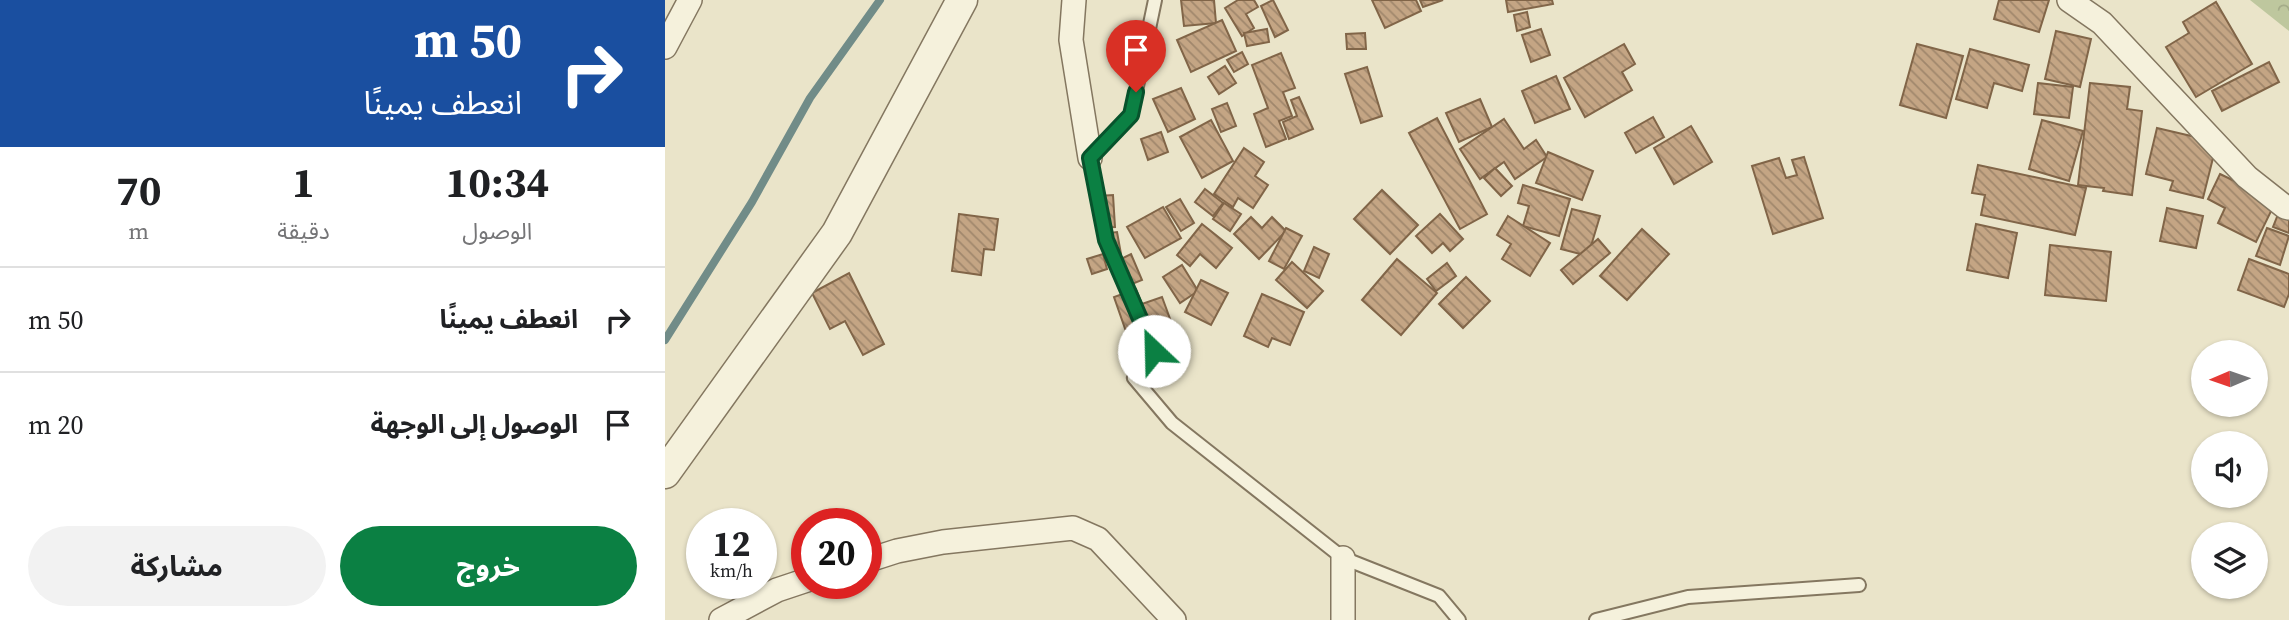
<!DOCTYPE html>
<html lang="ar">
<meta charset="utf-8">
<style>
:root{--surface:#fff;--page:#f2f2f2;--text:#202124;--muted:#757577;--line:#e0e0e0;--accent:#0b8043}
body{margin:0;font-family:"Source Serif 4","Noto Sans Arabic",serif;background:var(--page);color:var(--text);direction:rtl;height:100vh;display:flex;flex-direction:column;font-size:26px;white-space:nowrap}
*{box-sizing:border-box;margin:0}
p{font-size:23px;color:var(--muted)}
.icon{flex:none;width:38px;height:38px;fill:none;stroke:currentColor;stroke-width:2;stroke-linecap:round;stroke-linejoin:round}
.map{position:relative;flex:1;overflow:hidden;direction:ltr}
.details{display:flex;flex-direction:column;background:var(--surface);width:665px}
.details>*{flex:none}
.banner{background:#1a4fa0;color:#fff;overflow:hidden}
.needle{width:46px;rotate:268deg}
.fabs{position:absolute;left:1526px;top:340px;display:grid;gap:14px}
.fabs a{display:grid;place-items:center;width:77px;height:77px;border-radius:50%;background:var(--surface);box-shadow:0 2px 5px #0004;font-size:35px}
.speed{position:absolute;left:21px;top:508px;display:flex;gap:14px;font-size:35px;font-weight:700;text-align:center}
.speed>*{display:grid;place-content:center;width:91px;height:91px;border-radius:50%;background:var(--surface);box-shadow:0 2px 5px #0004;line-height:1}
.speed small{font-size:18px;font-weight:400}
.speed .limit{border:10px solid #d22;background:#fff;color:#111}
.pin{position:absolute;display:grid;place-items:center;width:60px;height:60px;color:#fff;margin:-72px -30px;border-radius:50% 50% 50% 0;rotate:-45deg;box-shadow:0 0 7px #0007}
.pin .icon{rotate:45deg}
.me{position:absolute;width:77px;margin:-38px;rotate:336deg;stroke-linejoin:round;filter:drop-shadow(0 0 5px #0008)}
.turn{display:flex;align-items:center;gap:24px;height:147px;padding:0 28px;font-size:32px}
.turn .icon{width:91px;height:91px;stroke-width:2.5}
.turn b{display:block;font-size:49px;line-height:60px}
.eta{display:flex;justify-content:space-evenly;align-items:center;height:119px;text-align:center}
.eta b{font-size:42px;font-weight:700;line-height:49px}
.button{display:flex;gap:14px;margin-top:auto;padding:14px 28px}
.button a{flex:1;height:80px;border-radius:42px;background:var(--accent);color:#fff;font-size:28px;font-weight:700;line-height:80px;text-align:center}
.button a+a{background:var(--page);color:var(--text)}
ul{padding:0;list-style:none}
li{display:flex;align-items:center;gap:21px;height:105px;padding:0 28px;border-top:2px solid var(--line)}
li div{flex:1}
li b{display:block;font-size:26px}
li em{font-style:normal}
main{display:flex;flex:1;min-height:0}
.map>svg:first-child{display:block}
.forest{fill:url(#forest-crowns)}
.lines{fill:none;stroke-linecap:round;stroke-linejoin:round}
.stream{stroke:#718c88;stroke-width:8}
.building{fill:url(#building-back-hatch);stroke:#816548;stroke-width:2}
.service-casing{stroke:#847760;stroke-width:16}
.minor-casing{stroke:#847760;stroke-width:26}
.tertiary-casing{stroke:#847760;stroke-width:33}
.service{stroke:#f5f1dc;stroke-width:12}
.minor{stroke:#f5f1dc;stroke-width:23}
.tertiary{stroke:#f5f1dc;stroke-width:30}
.route-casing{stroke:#07532c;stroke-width:18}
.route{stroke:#0b8043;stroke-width:12}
</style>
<main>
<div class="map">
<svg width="1624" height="620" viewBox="0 0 1624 620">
<defs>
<pattern id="forest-crowns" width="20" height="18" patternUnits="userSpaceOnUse" patternTransform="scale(1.75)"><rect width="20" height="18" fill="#bec79e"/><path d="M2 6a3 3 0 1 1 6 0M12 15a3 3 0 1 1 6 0" fill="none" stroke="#a4ab88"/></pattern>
<pattern id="building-back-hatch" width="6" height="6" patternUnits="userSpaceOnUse" patternTransform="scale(1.75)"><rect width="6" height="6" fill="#c4a584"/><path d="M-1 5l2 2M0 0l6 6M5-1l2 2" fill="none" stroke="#a0876c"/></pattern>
</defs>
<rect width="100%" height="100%" fill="#eae4c9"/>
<!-- forest -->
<polygon class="forest" points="1585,0 1624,0 1624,31"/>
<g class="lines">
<!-- stream -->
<polyline class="stream" points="0,340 87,202 145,98 215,0"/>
</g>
<!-- building -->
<g class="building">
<polygon points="516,0 549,0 551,23 519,26"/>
<polygon points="573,0 589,0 593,7 581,14 589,28 577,36 560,8"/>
<polygon points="608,0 623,30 610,37 596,6"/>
<polygon points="707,0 751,0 756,11 720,28"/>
<polygon points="755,0 778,0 758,7"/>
<polygon points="841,0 887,0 888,4 843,12"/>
<polygon points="1334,0 1384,0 1374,32 1329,19"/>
<polygon points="1551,2 1587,64 1531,97 1501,47 1524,33 1518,22"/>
<polygon points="862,12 865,27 852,31 849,15"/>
<polygon points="557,20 571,51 526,72 512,40"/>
<polygon points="602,29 604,42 582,46 579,33"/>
<polygon points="876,29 885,55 866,62 857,35"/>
<polygon points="1391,31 1426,39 1415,87 1380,79"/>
<polygon points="700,33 701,49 682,49 681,34"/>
<polygon points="959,44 970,64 957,72 967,90 920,117 899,78"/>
<polygon points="1252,44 1298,56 1281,118 1235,105"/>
<polygon points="1305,49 1364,65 1357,91 1329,83 1322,108 1291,99"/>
<polygon points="577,52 583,64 569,72 562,60"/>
<polygon points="616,53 630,88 618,92 627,116 614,121 621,139 601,147 589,114 603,108 587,65"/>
<polygon points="1604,62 1614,82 1557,111 1547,91"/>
<polygon points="560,66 571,83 554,94 543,77"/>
<polygon points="702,67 717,116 696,123 680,74"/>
<polygon points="891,76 905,109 870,123 857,91"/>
<polygon points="1373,83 1408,87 1404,118 1369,114"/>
<polygon points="1425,83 1465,87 1462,109 1477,111 1467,195 1438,191 1439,188 1413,185"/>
<polygon points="516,88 530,119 503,132 488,99"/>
<polygon points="634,97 648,129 624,139 618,122 632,116 626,100"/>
<polygon points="815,99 827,127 794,142 781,113"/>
<polygon points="562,103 571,126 556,132 547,109"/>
<polygon points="988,117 999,137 971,153 960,133"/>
<polygon points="772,118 822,214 795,229 744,133"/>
<polygon points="839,119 859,149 871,140 882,157 850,179 839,162 815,179 795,149"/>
<polygon points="546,120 568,161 537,178 515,137"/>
<polygon points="1377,120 1418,131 1404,181 1364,169"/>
<polygon points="1026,126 1047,162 1009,184 989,148"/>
<polygon points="1492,128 1552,142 1538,198 1505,190 1508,181 1481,174"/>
<polygon points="496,132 503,152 483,160 476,139"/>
<polygon points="579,148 599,162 590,176 603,185 588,208 573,198 568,207 549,194"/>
<polygon points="883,152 928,171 917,200 871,183"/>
<polygon points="1139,157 1158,218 1108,234 1087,166 1114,158 1121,178 1132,175 1127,160"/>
<polygon points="1313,165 1421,188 1410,235 1316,215 1320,195 1307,193"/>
<polygon points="830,168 847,186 836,196 819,178"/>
<polygon points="1555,174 1611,201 1591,242 1553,223 1560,208 1543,199"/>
<polygon points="858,185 905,199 894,236 858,226 864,206 853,203"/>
<polygon points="540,189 558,203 548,216 530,202"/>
<polygon points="717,190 753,225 725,254 689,219"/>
<polygon points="448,195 450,227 435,228 433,196"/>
<polygon points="1620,197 1624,199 1624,233 1608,227"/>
<polygon points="515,199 529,223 516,231 501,207"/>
<polygon points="559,203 576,214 565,231 548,219"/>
<polygon points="498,207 516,238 480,258 462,227"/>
<polygon points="1502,208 1538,216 1531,248 1495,241"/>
<polygon points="907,209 935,216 923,256 896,249"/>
<polygon points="294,214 333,219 329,250 319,249 316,275 287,271"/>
<polygon points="775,214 798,239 785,251 778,243 767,253 751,236"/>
<polygon points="843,216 885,243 865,276 837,259 846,244 832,235"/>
<polygon points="586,217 597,228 607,217 621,231 594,259 569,234"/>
<polygon points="537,224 567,248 551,268 535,254 525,266 512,255"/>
<polygon points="1311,224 1352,233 1343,278 1302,270"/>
<polygon points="621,228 637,236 619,269 604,261"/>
<polygon points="1602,228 1624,236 1615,265 1591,256"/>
<polygon points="977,229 1004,254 962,300 935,276"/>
<polygon points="452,232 456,254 439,257 436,234"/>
<polygon points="933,239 945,253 908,284 896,270"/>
<polygon points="1385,245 1446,252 1441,301 1380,295"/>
<polygon points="649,247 664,254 654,278 639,271"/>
<polygon points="438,254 442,269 427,274 422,259"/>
<polygon points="466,254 477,280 462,286 452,261"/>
<polygon points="732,259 772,293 736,335 697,300"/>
<polygon points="1584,259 1624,274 1624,294 1619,307 1573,290"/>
<polygon points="627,262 658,291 642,308 611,280"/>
<polygon points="782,263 791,276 771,291 762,279"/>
<polygon points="517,265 533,291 515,303 498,277"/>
<polygon points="184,273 219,344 198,355 180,321 165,329 147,293"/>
<polygon points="801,277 825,301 798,328 774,304"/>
<polygon points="536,280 563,293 546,325 520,312"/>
<polygon points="471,289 477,304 497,297 508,327 465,343 449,297"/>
<polygon points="597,294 639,312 625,345 607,338 603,347 579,336"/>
</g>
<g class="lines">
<defs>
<g id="service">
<polyline points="490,0 466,115 425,158 441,240 489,351 469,378 507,423 678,558 774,596 794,620"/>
<polyline points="931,620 1023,597 1194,585"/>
</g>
<g id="minor">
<polyline points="409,0 406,40 425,158"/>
<polyline points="1404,0 1437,23 1582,177 1620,207 1624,208"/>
<polyline points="0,47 25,0"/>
<polyline points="201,561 232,551 278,542 408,528 433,539 509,620"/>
<polyline points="56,620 112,590 142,580"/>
<polyline points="678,620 678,558"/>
</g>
<polyline id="tertiary" points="0,473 172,233 297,0"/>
</defs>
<!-- service casing -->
<use href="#service" class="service-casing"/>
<!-- minor casing -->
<use href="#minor" class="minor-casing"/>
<!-- tertiary casing -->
<use href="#tertiary" class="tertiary-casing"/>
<!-- service -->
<use href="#service" class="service"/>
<!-- minor -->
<use href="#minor" class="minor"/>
<!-- tertiary -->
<use href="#tertiary" class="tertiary"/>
</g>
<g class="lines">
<defs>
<polyline id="route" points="471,92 466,115 425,158 441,240 489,351"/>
</defs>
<!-- route casing -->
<use href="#route" class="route-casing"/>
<!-- route -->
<use href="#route" class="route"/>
</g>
</svg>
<div class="fabs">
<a><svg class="needle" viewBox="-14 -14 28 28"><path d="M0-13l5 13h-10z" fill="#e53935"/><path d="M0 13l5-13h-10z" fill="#757577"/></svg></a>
<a><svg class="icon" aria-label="sound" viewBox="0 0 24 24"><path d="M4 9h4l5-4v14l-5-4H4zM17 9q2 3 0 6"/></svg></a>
<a><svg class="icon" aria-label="layers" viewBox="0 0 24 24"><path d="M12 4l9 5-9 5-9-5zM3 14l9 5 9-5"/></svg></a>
</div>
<div class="speed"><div>12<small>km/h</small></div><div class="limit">20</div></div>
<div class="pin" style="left:471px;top:92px;background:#d93025"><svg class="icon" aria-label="arrive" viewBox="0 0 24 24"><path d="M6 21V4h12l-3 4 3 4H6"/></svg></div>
<svg class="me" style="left:489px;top:351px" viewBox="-20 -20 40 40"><circle r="19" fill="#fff"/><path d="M0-13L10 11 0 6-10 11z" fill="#0b8043"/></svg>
</div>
<section class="details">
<div class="banner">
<div class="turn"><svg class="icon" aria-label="right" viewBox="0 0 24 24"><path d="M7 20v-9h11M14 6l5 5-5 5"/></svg><div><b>50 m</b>انعطف يمينًا</div></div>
</div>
<div class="eta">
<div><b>10:34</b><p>الوصول</p></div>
<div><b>1</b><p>دقيقة</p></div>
<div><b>70</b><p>m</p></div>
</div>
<ul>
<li><svg class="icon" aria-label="right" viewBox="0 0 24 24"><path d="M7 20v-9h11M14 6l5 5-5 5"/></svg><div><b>انعطف يمينًا</b></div><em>50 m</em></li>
<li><svg class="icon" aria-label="arrive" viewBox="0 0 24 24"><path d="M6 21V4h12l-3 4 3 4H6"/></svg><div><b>الوصول إلى الوجهة</b></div><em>20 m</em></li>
</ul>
<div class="button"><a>خروج</a><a>مشاركة</a></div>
</section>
</main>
